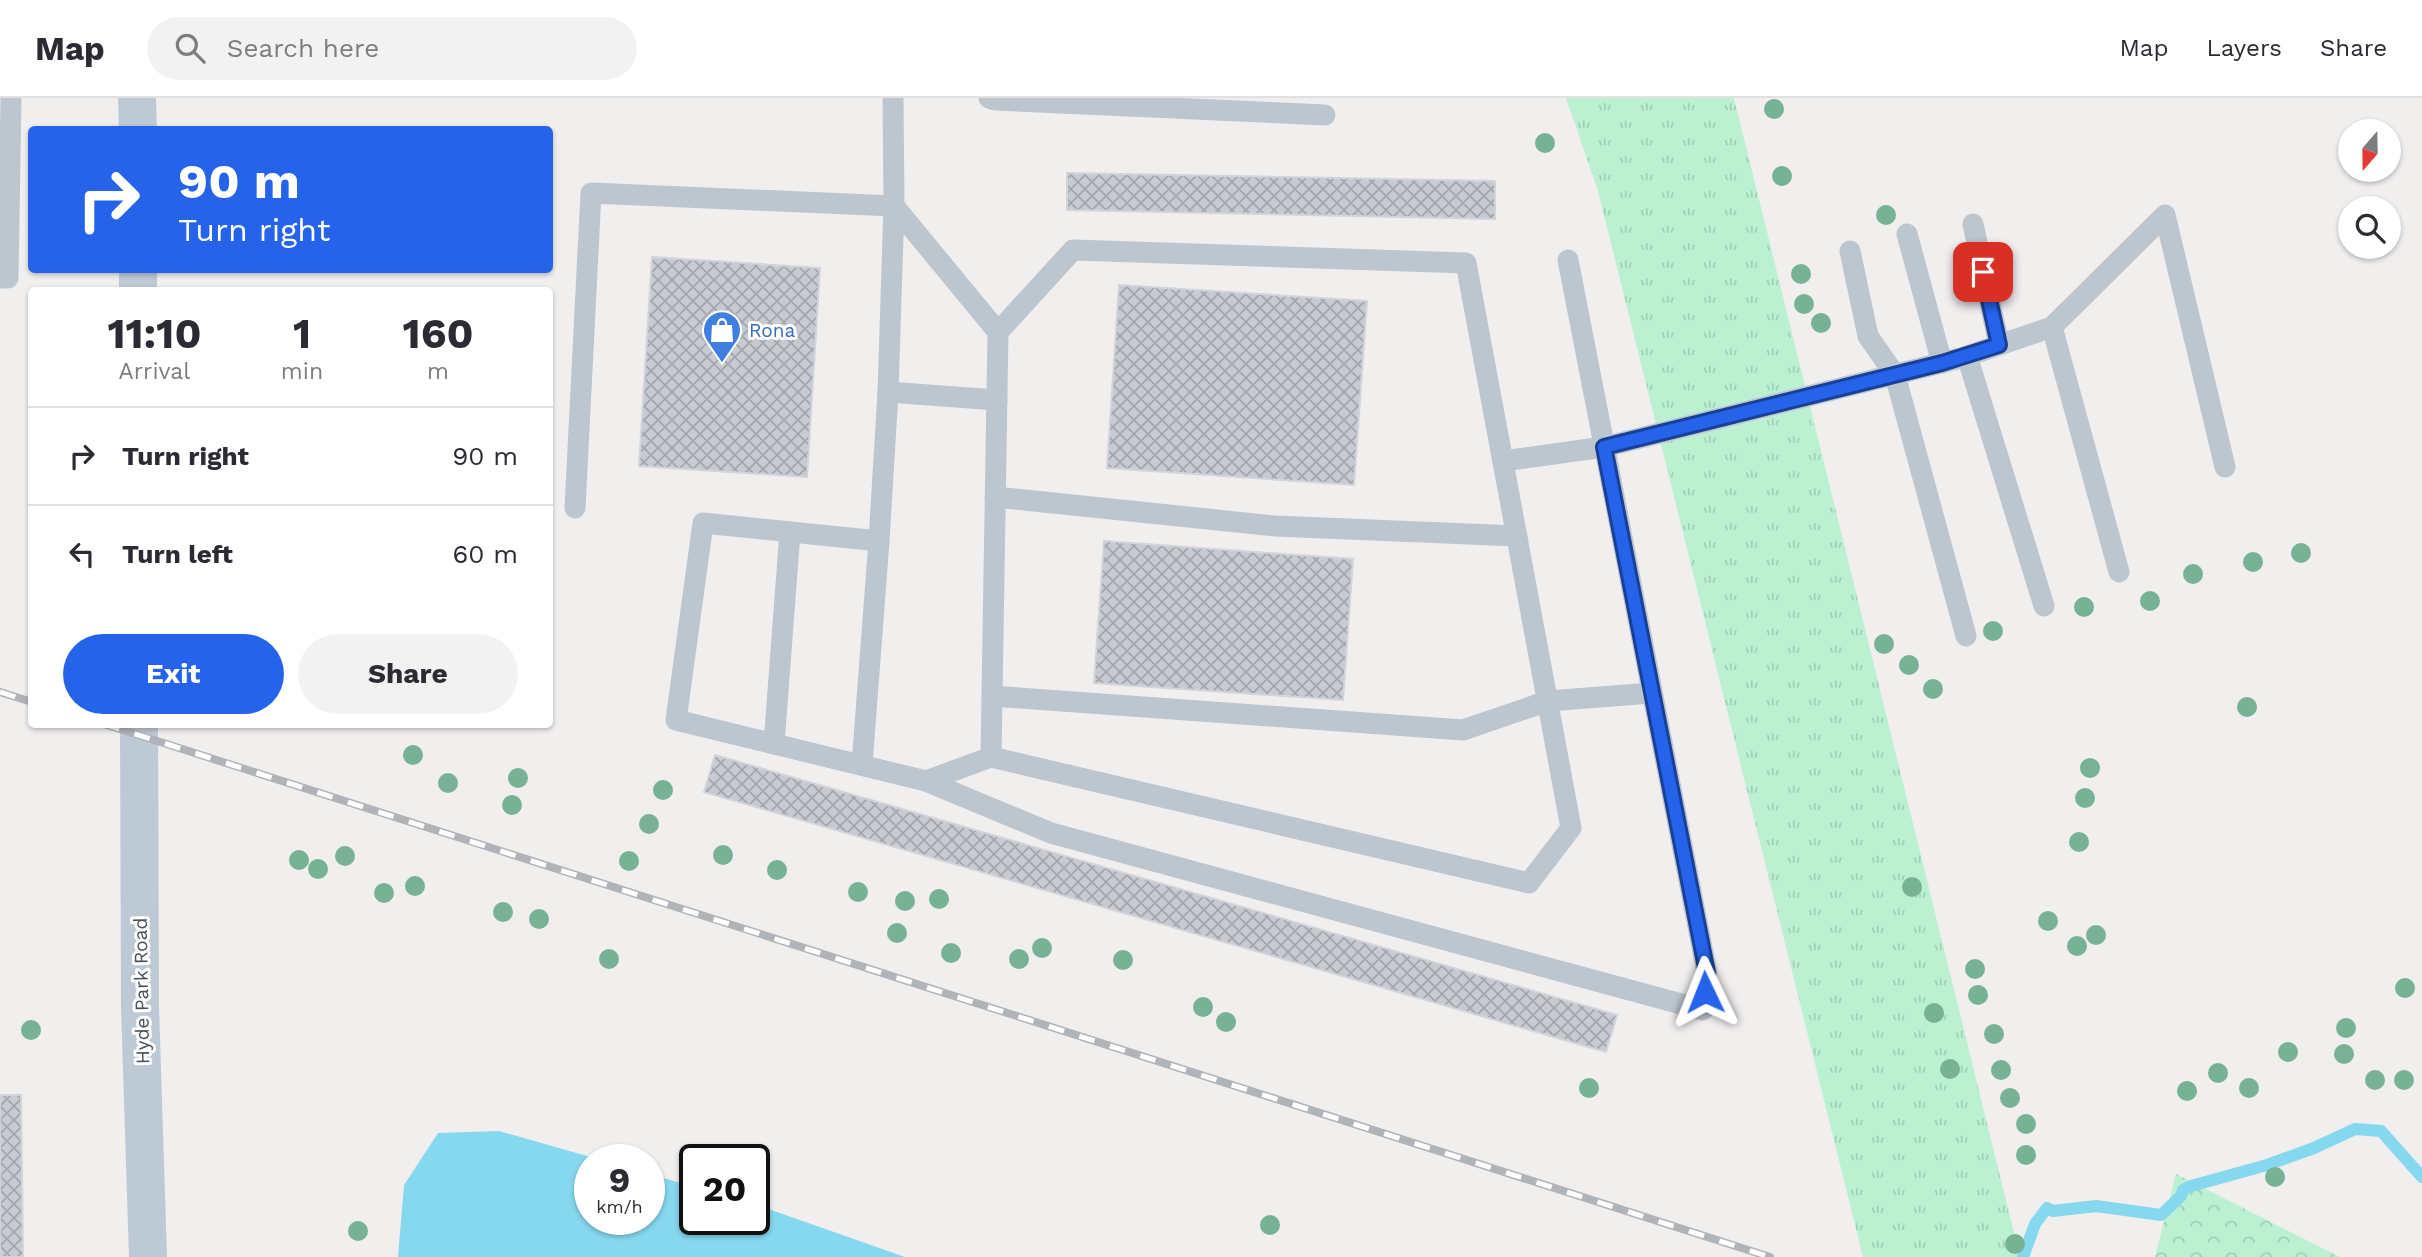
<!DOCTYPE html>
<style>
:root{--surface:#fff;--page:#f2f2f3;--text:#2b2b33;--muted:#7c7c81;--line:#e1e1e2;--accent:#2563eb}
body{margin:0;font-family:"Work Sans",sans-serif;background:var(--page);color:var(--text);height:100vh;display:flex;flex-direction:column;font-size:26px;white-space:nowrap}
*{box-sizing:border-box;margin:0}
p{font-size:23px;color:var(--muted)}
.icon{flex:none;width:38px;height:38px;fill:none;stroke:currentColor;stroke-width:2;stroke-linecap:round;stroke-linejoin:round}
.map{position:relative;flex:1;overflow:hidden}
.panel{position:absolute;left:28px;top:189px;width:525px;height:441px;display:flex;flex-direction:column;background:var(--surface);border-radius:7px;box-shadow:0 2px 5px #0004}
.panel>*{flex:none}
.top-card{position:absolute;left:28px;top:28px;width:525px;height:147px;border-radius:7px;box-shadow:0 2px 5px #0004;background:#2563eb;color:#fff;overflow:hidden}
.needle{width:46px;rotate:200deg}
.fabs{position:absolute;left:2338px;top:21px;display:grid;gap:14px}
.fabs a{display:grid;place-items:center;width:63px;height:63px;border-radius:50%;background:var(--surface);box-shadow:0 2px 5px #0004;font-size:35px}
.speed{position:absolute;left:574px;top:1046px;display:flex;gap:14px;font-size:35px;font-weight:700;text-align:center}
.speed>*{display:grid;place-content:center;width:91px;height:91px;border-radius:50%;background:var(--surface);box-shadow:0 2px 5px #0004;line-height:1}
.speed small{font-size:18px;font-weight:400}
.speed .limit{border:4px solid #111;border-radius:10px;background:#fff;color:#111}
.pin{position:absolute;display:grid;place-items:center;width:60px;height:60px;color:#fff;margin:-30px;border-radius:14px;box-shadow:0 4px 10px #0006}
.me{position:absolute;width:77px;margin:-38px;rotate:358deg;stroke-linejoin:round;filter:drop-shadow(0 0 5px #0008)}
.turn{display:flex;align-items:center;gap:24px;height:147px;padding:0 35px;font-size:32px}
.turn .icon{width:91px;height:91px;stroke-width:2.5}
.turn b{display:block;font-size:49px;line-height:60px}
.eta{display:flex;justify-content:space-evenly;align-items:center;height:119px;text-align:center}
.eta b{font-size:42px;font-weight:700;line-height:49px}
.action{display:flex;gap:14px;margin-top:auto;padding:14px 35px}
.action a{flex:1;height:80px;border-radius:42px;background:var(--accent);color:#fff;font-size:28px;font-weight:700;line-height:80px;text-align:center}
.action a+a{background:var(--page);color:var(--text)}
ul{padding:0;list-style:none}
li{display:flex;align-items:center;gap:21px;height:98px;padding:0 35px;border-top:2px solid var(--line)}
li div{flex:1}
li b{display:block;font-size:26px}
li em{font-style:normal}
header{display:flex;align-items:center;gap:42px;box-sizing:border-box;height:98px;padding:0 35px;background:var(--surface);border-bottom:2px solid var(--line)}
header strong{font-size:33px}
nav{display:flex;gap:38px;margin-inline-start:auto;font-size:24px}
.search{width:490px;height:63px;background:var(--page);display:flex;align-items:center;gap:18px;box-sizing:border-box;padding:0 24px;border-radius:38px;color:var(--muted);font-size:26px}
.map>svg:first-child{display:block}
.grass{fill:url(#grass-tufts)}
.forest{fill:url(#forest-crowns)}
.water{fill:#86d8ef}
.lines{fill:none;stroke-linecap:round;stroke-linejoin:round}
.stream{stroke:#86d8ef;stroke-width:12}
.building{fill:url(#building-cross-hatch);stroke:#d2d4da;stroke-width:2}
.lane{stroke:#bcc6ce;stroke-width:21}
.secondary{stroke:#bec9d6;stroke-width:38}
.rail-casing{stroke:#b0b4b9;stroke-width:8}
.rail{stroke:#fff;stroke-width:5;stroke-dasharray:16;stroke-linecap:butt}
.tree{fill:#77b295}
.route-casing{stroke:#184099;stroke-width:18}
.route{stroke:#2563eb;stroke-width:12}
.labels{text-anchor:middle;stroke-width:6;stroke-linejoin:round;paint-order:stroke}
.shop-label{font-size:19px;fill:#366cbe;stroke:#fff;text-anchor:start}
.street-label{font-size:19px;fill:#46515d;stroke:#fff}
</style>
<header>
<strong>Map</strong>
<div class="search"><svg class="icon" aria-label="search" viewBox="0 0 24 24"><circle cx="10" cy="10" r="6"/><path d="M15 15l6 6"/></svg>Search here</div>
<nav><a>Map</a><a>Layers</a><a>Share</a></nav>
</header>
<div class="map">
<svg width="2422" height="1159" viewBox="0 0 2422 1159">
<defs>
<pattern id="grass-tufts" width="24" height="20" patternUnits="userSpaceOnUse" patternTransform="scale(1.75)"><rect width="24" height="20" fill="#bbf1d1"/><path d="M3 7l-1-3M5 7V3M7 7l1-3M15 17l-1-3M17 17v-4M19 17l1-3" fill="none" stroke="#a2d0b6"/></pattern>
<pattern id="forest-crowns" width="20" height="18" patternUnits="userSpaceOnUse" patternTransform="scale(1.75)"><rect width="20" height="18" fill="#bbf1d1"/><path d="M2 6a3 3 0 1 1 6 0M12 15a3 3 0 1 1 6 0" fill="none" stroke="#a2d0b6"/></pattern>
<pattern id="building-cross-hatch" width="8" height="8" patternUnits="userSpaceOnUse" patternTransform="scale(1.75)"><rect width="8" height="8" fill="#c8cad1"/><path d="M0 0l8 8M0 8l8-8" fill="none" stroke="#a4a6ad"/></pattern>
</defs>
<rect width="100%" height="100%" fill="#f1eeee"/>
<!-- grass -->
<polygon class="grass" points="1566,0 1734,0 2020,1159 1863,1159 1598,93"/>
<!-- forest -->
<polygon class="forest" points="2176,1076 2340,1159 2155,1159"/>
<!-- water -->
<polygon class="water" points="499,1033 601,1062 590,1062 590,1122 649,1122 649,1076 695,1089 695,1122 754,1122 754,1106 905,1159 398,1159 404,1087 438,1035"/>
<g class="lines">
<!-- stream -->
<polyline class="stream" points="2023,1159 2035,1126 2047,1110 2053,1113 2096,1108 2161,1117 2181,1098 2183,1092 2191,1088 2267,1067 2314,1050 2355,1031 2381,1033 2422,1079"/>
</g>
<!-- building -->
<g class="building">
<polygon points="1067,75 1495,83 1495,121 1067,112"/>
<polygon points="652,159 820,170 807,379 639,368"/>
<polygon points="1119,187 1367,203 1354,387 1107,370"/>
<polygon points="1104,443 1353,461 1343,602 1094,585"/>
<polygon points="715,657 1617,917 1606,954 704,694"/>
<polygon points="0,997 21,997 23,1159 0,1159"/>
</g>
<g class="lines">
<!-- lane -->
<g class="lane">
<polyline points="989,0 995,2 1325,17"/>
<polyline points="894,108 998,234 991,659 1529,785 1571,730 1466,165 1073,152 998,234"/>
<polyline points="894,108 888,294 879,443 703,425 676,622 926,683 991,659"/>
<polyline points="1973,126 1999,247"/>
<polyline points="1907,136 1942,265"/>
<polyline points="1850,153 1868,238 1895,277 1966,538"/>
<polyline points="0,180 8,180 11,0"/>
<polyline points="2052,229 2119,474"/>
<polyline points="1967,258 2044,508"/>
<polyline points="888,294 997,302"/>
<polyline points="1503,363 1604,349 1961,260 2052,229 2165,117 2225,369"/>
<polyline points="995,399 1275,428 1517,438"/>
<polyline points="575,410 591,95 894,108 893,0"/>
<polyline points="992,598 1463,632 1548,603 1652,595"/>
<polyline points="774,646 790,434"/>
<polyline points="862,667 879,443"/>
<polyline points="926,683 1051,735 1703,912 1707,875 1568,162"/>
</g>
<!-- secondary -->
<g class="secondary">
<polyline points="137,0 138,32"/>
<polyline points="138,172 138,192"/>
<polyline points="139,626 140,909 148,1159"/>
</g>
<defs>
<g id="rail">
<polyline points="0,594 32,604"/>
<polyline points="104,626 1770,1159"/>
</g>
</defs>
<!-- rail casing -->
<use href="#rail" class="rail-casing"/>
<!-- rail -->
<use href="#rail" class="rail"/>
</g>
<!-- trees -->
<g class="tree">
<circle cx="1774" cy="11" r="10"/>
<circle cx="1545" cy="45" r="10"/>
<circle cx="1782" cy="78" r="10"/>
<circle cx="1886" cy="117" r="10"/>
<circle cx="1801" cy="176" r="10"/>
<circle cx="1804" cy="206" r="10"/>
<circle cx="1821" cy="225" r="10"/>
<circle cx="2301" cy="455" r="10"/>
<circle cx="2253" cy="464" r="10"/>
<circle cx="2193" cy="476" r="10"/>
<circle cx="2150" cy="503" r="10"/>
<circle cx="2084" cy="509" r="10"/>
<circle cx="1993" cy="533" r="10"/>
<circle cx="1884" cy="546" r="10"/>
<circle cx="1909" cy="567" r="10"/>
<circle cx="1933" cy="591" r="10"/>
<circle cx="2247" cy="609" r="10"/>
<circle cx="413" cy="657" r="10"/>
<circle cx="2090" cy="670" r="10"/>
<circle cx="518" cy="680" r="10"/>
<circle cx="448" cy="685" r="10"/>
<circle cx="663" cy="692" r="10"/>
<circle cx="2085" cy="700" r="10"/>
<circle cx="512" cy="707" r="10"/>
<circle cx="649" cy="726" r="10"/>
<circle cx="2079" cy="744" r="10"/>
<circle cx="723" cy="757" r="10"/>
<circle cx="345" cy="758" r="10"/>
<circle cx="299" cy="762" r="10"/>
<circle cx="629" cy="763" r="10"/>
<circle cx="318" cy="771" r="10"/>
<circle cx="777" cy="772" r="10"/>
<circle cx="415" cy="788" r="10"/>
<circle cx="1912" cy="789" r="10"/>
<circle cx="858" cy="794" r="10"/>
<circle cx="384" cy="795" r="10"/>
<circle cx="939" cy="801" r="10"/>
<circle cx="905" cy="803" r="10"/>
<circle cx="503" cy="814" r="10"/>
<circle cx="539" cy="821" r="10"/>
<circle cx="2048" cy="823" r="10"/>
<circle cx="897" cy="835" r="10"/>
<circle cx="2096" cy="837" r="10"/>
<circle cx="2077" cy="848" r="10"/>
<circle cx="1042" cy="850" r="10"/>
<circle cx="951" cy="855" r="10"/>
<circle cx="609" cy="861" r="10"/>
<circle cx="1019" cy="861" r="10"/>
<circle cx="1123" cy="862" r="10"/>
<circle cx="1975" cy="871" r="10"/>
<circle cx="2405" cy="890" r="10"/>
<circle cx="1978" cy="897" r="10"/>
<circle cx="1203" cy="909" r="10"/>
<circle cx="1934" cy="915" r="10"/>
<circle cx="1226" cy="924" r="10"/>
<circle cx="2346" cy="930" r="10"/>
<circle cx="31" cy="932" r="10"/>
<circle cx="1994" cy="936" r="10"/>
<circle cx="2288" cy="954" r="10"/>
<circle cx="2344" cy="956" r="10"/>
<circle cx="1950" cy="971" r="10"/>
<circle cx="2001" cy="972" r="10"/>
<circle cx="2218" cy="975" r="10"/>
<circle cx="2375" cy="982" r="10"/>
<circle cx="2404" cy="982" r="10"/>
<circle cx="1589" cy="990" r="10"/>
<circle cx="2249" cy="990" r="10"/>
<circle cx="2187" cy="993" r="10"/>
<circle cx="2010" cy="1000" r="10"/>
<circle cx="2026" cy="1026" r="10"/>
<circle cx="2026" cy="1057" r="10"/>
<circle cx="2275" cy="1079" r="10"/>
<circle cx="1270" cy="1127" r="10"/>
<circle cx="358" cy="1133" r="10"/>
<circle cx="2015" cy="1146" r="10"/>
</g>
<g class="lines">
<defs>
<polyline id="route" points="1705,894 1707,875 1604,349 1942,265 1999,247 1983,174"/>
</defs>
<!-- route casing -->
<use href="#route" class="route-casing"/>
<!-- route -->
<use href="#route" class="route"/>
</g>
<!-- icons -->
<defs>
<symbol id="shop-pin" viewBox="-11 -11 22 30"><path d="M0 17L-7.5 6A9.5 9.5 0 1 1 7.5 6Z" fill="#3f7fe0" stroke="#fff"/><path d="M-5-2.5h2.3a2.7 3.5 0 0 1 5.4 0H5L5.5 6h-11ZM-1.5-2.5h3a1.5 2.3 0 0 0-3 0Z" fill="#fff"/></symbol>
</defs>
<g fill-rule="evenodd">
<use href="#shop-pin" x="700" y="210" width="44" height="60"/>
</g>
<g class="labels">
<!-- shop labels -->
<g class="shop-label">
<text x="749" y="239">Rona</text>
</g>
<!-- street labels -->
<g class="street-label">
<text transform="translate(141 893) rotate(-91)" y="7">Hyde Park Road</text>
</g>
</g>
</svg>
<div class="fabs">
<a><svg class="needle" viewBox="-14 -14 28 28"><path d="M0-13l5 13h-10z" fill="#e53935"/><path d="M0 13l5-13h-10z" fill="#7c7c81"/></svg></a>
<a><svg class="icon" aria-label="search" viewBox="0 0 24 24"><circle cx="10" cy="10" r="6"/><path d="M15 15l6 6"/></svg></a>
</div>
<div class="speed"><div>9<small>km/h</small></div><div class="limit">20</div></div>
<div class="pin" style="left:1983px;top:174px;background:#d93025"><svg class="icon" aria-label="arrive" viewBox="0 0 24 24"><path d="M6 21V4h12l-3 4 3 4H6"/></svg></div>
<svg class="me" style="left:1705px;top:894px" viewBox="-20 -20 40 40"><path d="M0-17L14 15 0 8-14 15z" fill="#2563eb" stroke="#fff" stroke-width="4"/></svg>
<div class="top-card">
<div class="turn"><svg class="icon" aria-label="right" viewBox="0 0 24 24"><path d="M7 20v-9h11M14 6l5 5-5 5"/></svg><div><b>90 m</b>Turn right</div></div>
</div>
<section class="panel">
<div class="eta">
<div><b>11:10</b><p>Arrival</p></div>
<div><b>1</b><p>min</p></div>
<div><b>160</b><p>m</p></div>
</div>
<ul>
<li><svg class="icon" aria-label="right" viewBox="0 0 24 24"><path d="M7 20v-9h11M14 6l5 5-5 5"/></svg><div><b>Turn right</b></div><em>90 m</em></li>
<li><svg class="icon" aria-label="left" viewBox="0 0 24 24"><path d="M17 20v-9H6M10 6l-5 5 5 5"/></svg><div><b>Turn left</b></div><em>60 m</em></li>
</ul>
<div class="action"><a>Exit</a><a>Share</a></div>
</section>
</div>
